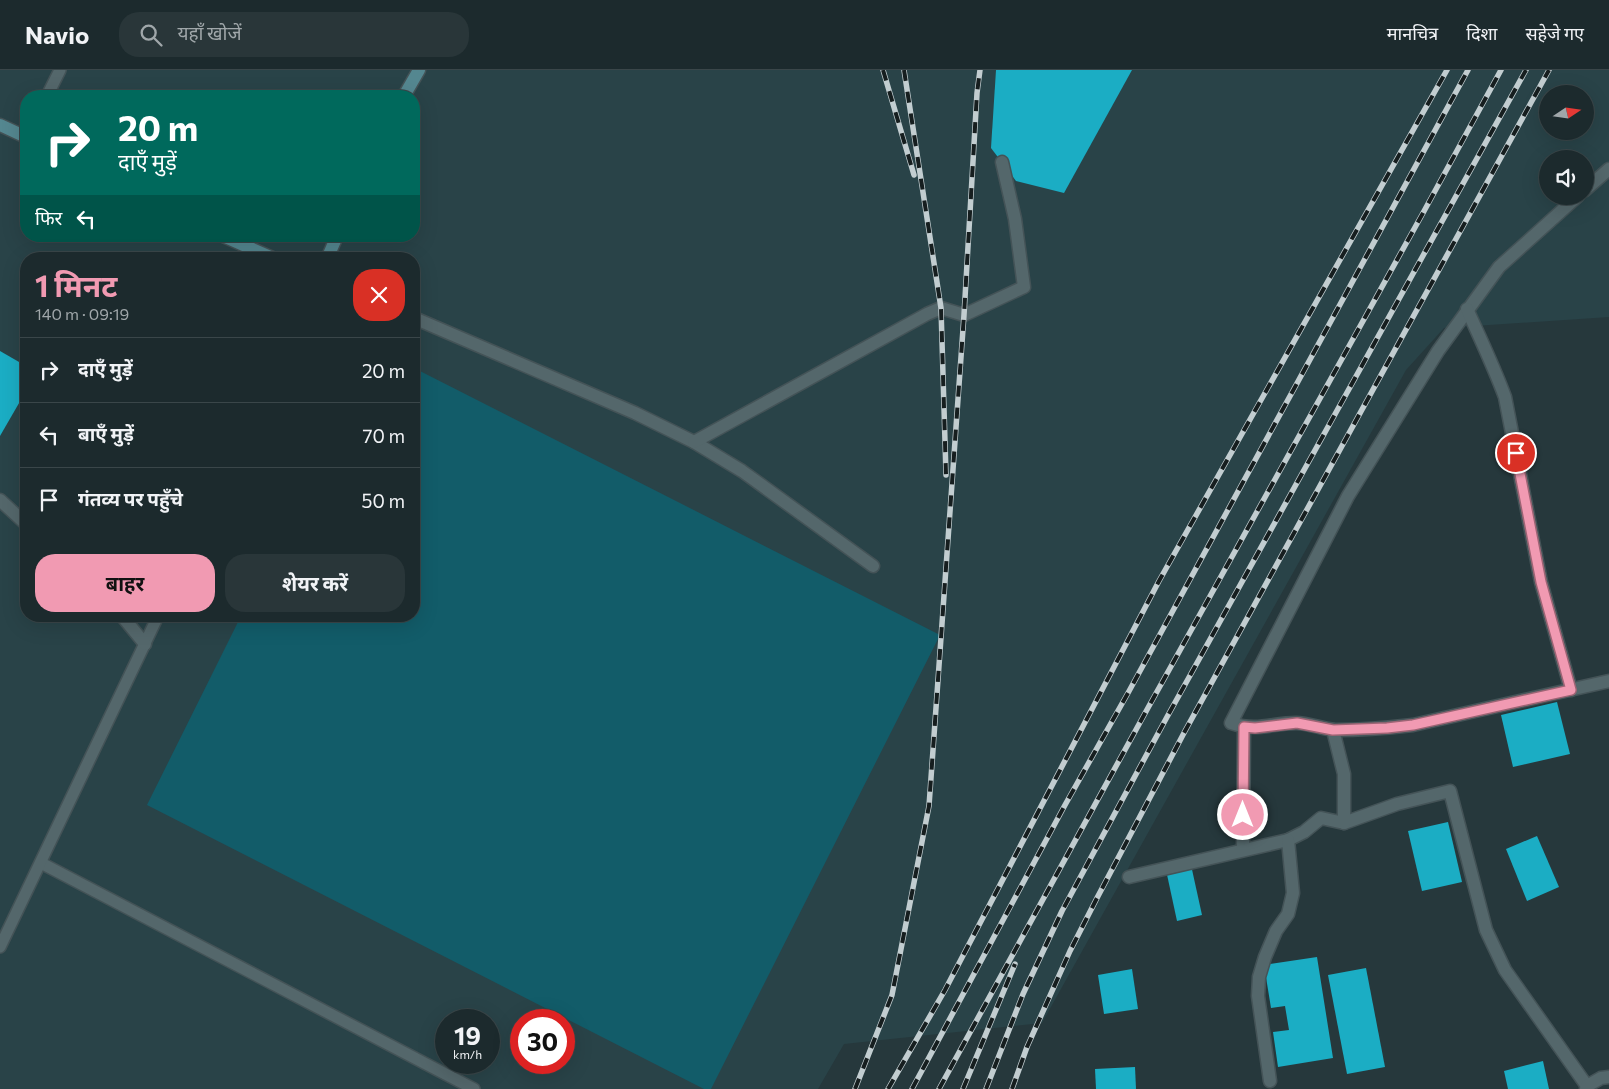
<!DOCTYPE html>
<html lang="hi">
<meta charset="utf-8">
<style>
:root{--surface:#1c2a2d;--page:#293639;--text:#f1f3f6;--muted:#a0a7aa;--line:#3a4649;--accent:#f19ab2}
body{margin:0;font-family:Commissioner,"Noto Sans Devanagari",sans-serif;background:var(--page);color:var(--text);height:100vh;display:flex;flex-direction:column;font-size:19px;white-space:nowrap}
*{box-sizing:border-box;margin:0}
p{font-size:16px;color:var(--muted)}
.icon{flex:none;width:28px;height:28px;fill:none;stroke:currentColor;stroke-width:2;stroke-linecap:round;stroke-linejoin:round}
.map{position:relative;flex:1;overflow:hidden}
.sheet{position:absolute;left:20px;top:182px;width:400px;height:370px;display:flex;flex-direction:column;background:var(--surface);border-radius:20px;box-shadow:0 5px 20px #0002,0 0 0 1px var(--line)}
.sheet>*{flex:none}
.banner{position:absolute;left:20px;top:20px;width:400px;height:152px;border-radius:20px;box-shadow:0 5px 20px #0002,0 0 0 1px var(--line);background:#00695c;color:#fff;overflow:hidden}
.needle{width:32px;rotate:77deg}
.tools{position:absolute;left:1539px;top:15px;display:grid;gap:10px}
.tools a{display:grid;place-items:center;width:55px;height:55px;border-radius:50%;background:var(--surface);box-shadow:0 5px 20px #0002,0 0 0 1px var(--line);font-size:25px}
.speed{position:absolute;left:435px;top:939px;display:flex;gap:10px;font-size:25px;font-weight:700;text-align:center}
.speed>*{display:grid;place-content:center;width:65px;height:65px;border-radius:50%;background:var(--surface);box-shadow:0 5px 20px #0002,0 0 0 1px var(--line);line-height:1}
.speed small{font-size:12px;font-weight:400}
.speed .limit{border:8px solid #d22;background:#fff;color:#111}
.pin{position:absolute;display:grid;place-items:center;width:42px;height:42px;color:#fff;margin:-21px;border:2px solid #fff;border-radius:50%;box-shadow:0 1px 5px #0007}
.me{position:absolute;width:55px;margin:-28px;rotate:0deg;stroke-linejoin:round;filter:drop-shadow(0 0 4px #0008)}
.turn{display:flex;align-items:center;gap:18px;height:105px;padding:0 15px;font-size:22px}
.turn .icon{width:65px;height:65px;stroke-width:2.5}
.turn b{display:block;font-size:35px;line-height:42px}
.then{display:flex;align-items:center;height:48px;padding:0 15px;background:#0003;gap:10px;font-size:19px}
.round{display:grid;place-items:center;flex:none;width:52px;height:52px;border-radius:20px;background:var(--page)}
.head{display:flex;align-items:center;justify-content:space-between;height:85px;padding:0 15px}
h1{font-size:30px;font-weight:700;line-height:38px;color:var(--accent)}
.action{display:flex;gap:10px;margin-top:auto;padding:10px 15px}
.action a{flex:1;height:58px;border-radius:20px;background:var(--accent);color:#111;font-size:20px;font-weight:700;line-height:58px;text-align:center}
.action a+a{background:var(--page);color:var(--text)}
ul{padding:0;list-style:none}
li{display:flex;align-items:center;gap:15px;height:65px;padding:0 15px;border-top:1px solid var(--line)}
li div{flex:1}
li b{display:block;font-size:19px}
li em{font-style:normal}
header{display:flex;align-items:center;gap:30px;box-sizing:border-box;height:70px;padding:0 25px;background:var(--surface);border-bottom:1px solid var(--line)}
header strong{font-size:24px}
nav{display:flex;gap:28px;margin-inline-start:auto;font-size:18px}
.search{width:350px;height:45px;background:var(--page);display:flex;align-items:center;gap:12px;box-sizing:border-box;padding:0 18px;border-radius:20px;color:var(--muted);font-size:19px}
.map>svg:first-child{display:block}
.built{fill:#294348;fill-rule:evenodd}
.green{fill:#125c69}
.building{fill:#1badc4}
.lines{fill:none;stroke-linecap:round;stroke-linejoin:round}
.lane-casing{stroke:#445357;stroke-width:14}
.street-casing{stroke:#445357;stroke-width:15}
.secondary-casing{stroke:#445357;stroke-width:15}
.lane{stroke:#54676b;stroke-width:11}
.street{stroke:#54676b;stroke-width:12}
.secondary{stroke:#548790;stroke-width:12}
.rail-casing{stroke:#c2cdd0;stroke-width:5.5}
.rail{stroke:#161e1f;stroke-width:4;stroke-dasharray:11;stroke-linecap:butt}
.route-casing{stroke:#9d6474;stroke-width:12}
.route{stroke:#f19ab2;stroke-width:9}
</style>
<header>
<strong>Navio</strong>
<div class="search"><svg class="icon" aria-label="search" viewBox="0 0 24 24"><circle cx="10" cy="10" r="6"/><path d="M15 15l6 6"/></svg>यहाँ खोजें</div>
<nav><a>मानचित्र</a><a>दिशा</a><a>सहेजे गए</a></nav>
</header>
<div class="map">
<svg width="1609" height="1019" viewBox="0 0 1609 1019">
<rect width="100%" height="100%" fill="#26383c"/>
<!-- built -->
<path class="built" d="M 0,0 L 1609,0 L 1609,247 L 1444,258 L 1406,300 L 1042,953 L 844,974 L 818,1019 L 0,1019 ZM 1548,24 L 1585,24 L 1585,61 L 1548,61 ZM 26,26 L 414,26 L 414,166 L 26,166 ZM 1548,89 L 1585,89 L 1585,126 L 1548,126 ZM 26,189 L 414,189 L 414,546 L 26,546 ZM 446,950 L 489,950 L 489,992 L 446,992 ZM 521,950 L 564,950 L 564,992 L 521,992 Z"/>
<!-- green -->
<polygon class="green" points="414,298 940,565 711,1019 704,1019 147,735 241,546 414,546"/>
<!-- building -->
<g class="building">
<polygon points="996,0 1132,0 1064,123 1016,111 991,78"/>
<polygon points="0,281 26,296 26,321 0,366"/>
<polygon points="1557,632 1570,684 1513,697 1501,645"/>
<polygon points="1448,752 1462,812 1422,821 1408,761"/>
<polygon points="1537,766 1559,817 1527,831 1506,779"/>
<polygon points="1191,795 1202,845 1177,851 1166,800"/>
<polygon points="1317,887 1333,988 1278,997 1273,962 1289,960 1285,936 1271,938 1264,895"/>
<polygon points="1366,898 1385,997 1347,1004 1328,905"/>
<polygon points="1132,899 1138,939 1104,944 1098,905"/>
<polygon points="1543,991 1549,1019 1508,1019 1504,1001"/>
<polygon points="1135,997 1136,1019 1096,1019 1095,999"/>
</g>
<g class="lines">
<defs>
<g id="lane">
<polyline points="47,26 60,0"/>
<polyline points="41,793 474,1019"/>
<polyline points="0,877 158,546"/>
</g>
<g id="street">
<polyline points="1585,120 1609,99"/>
<path d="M 1578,126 L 1499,197 L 1438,281 L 1348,426 L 1231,653 C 1258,662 1271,653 1296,653 C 1309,653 1322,659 1335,660 C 1361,660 1387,658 1413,655 L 1609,611"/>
<path d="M 1467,239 C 1480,268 1494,297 1505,327 L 1541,512 L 1571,620"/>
<polyline points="414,248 635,343 694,372 742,401 873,496"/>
<polyline points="694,372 927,244 941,238 964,245 1024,217 1015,149 1002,92"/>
<polyline points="0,430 26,454"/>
<polyline points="122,546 145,574"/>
<polyline points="1344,753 1397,734 1450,721 1486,860 1505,900 1587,1016"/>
<polyline points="1243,780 1244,657"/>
<polyline points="1129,807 1288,770 1304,762 1321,748 1344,753 1344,704 1333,660"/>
<polyline points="1270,1011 1258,926 1259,907 1265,887 1276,861 1288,844 1293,823 1288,770"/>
<polyline points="1586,1019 1587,1016 1601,1008 1609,1007"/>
</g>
<g id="secondary">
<polyline points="404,26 419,0"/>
<polyline points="0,55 26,67"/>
<polyline points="223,166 275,189"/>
<polyline points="327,189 337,166"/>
</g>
</defs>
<!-- lane casing -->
<use href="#lane" class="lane-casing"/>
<!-- street casing -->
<use href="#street" class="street-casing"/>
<!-- secondary casing -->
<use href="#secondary" class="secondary-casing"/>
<!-- lane -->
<use href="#lane" class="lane"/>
<!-- street -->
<use href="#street" class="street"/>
<!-- secondary -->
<use href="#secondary" class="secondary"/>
<defs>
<g id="rail">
<polyline points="883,0 914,105"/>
<polyline points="904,0 941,238 946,405"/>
<polyline points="855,1019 892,925 929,736 964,245 977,23 980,0"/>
<polyline points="888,1019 945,920 1159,511 1447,0"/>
<polyline points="912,1019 1065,735 1128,623 1468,0"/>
<polyline points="939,1019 1149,636 1423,143 1501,0"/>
<polyline points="963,1019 1015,894"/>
<polyline points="986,1019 1023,924 1062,841 1167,647 1526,0"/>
<polyline points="1012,1019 1027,977 1070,881 1097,828 1185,661 1549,0"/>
</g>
</defs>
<!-- rail casing -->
<use href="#rail" class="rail-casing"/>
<!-- rail -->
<use href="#rail" class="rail"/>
</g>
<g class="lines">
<defs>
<polyline id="route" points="1243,745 1244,657 1255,658 1297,653 1333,660 1387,658 1413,655 1571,620 1541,512 1516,383"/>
</defs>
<!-- route casing -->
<use href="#route" class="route-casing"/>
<!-- route -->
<use href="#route" class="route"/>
</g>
</svg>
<div class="tools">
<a><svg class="needle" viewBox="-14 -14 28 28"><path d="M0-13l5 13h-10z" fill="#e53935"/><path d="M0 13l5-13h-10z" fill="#a0a7aa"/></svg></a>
<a><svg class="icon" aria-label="sound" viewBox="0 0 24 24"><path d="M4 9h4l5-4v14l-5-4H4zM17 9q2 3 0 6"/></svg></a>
</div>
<div class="speed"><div>19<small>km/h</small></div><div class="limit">30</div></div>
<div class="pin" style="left:1516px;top:383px;background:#d93025"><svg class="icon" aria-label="arrive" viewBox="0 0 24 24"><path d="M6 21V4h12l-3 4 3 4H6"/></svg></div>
<svg class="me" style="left:1243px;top:745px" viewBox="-20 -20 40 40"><circle r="17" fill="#f19ab2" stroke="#fff" stroke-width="3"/><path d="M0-11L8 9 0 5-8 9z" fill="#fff"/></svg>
<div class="banner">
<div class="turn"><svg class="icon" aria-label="right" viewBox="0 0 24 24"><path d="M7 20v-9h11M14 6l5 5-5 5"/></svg><div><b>20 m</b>दाएँ मुड़ें</div></div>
<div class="then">फिर<svg class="icon" aria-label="left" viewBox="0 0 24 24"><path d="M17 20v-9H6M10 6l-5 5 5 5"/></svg></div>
</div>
<section class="sheet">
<div class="head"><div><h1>1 मिनट</h1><p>140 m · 09:19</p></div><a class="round" style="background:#d93025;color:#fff"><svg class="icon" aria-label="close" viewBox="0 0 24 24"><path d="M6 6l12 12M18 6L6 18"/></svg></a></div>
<ul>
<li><svg class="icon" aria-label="right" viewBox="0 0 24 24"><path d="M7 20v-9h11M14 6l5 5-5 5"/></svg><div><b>दाएँ मुड़ें</b></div><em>20 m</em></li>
<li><svg class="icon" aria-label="left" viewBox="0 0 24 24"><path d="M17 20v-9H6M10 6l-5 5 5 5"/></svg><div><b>बाएँ मुड़ें</b></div><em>70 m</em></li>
<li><svg class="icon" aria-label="arrive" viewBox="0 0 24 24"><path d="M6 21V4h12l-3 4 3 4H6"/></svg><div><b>गंतव्य पर पहुँचे</b></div><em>50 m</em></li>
</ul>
<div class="action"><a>बाहर</a><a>शेयर करें</a></div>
</section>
</div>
